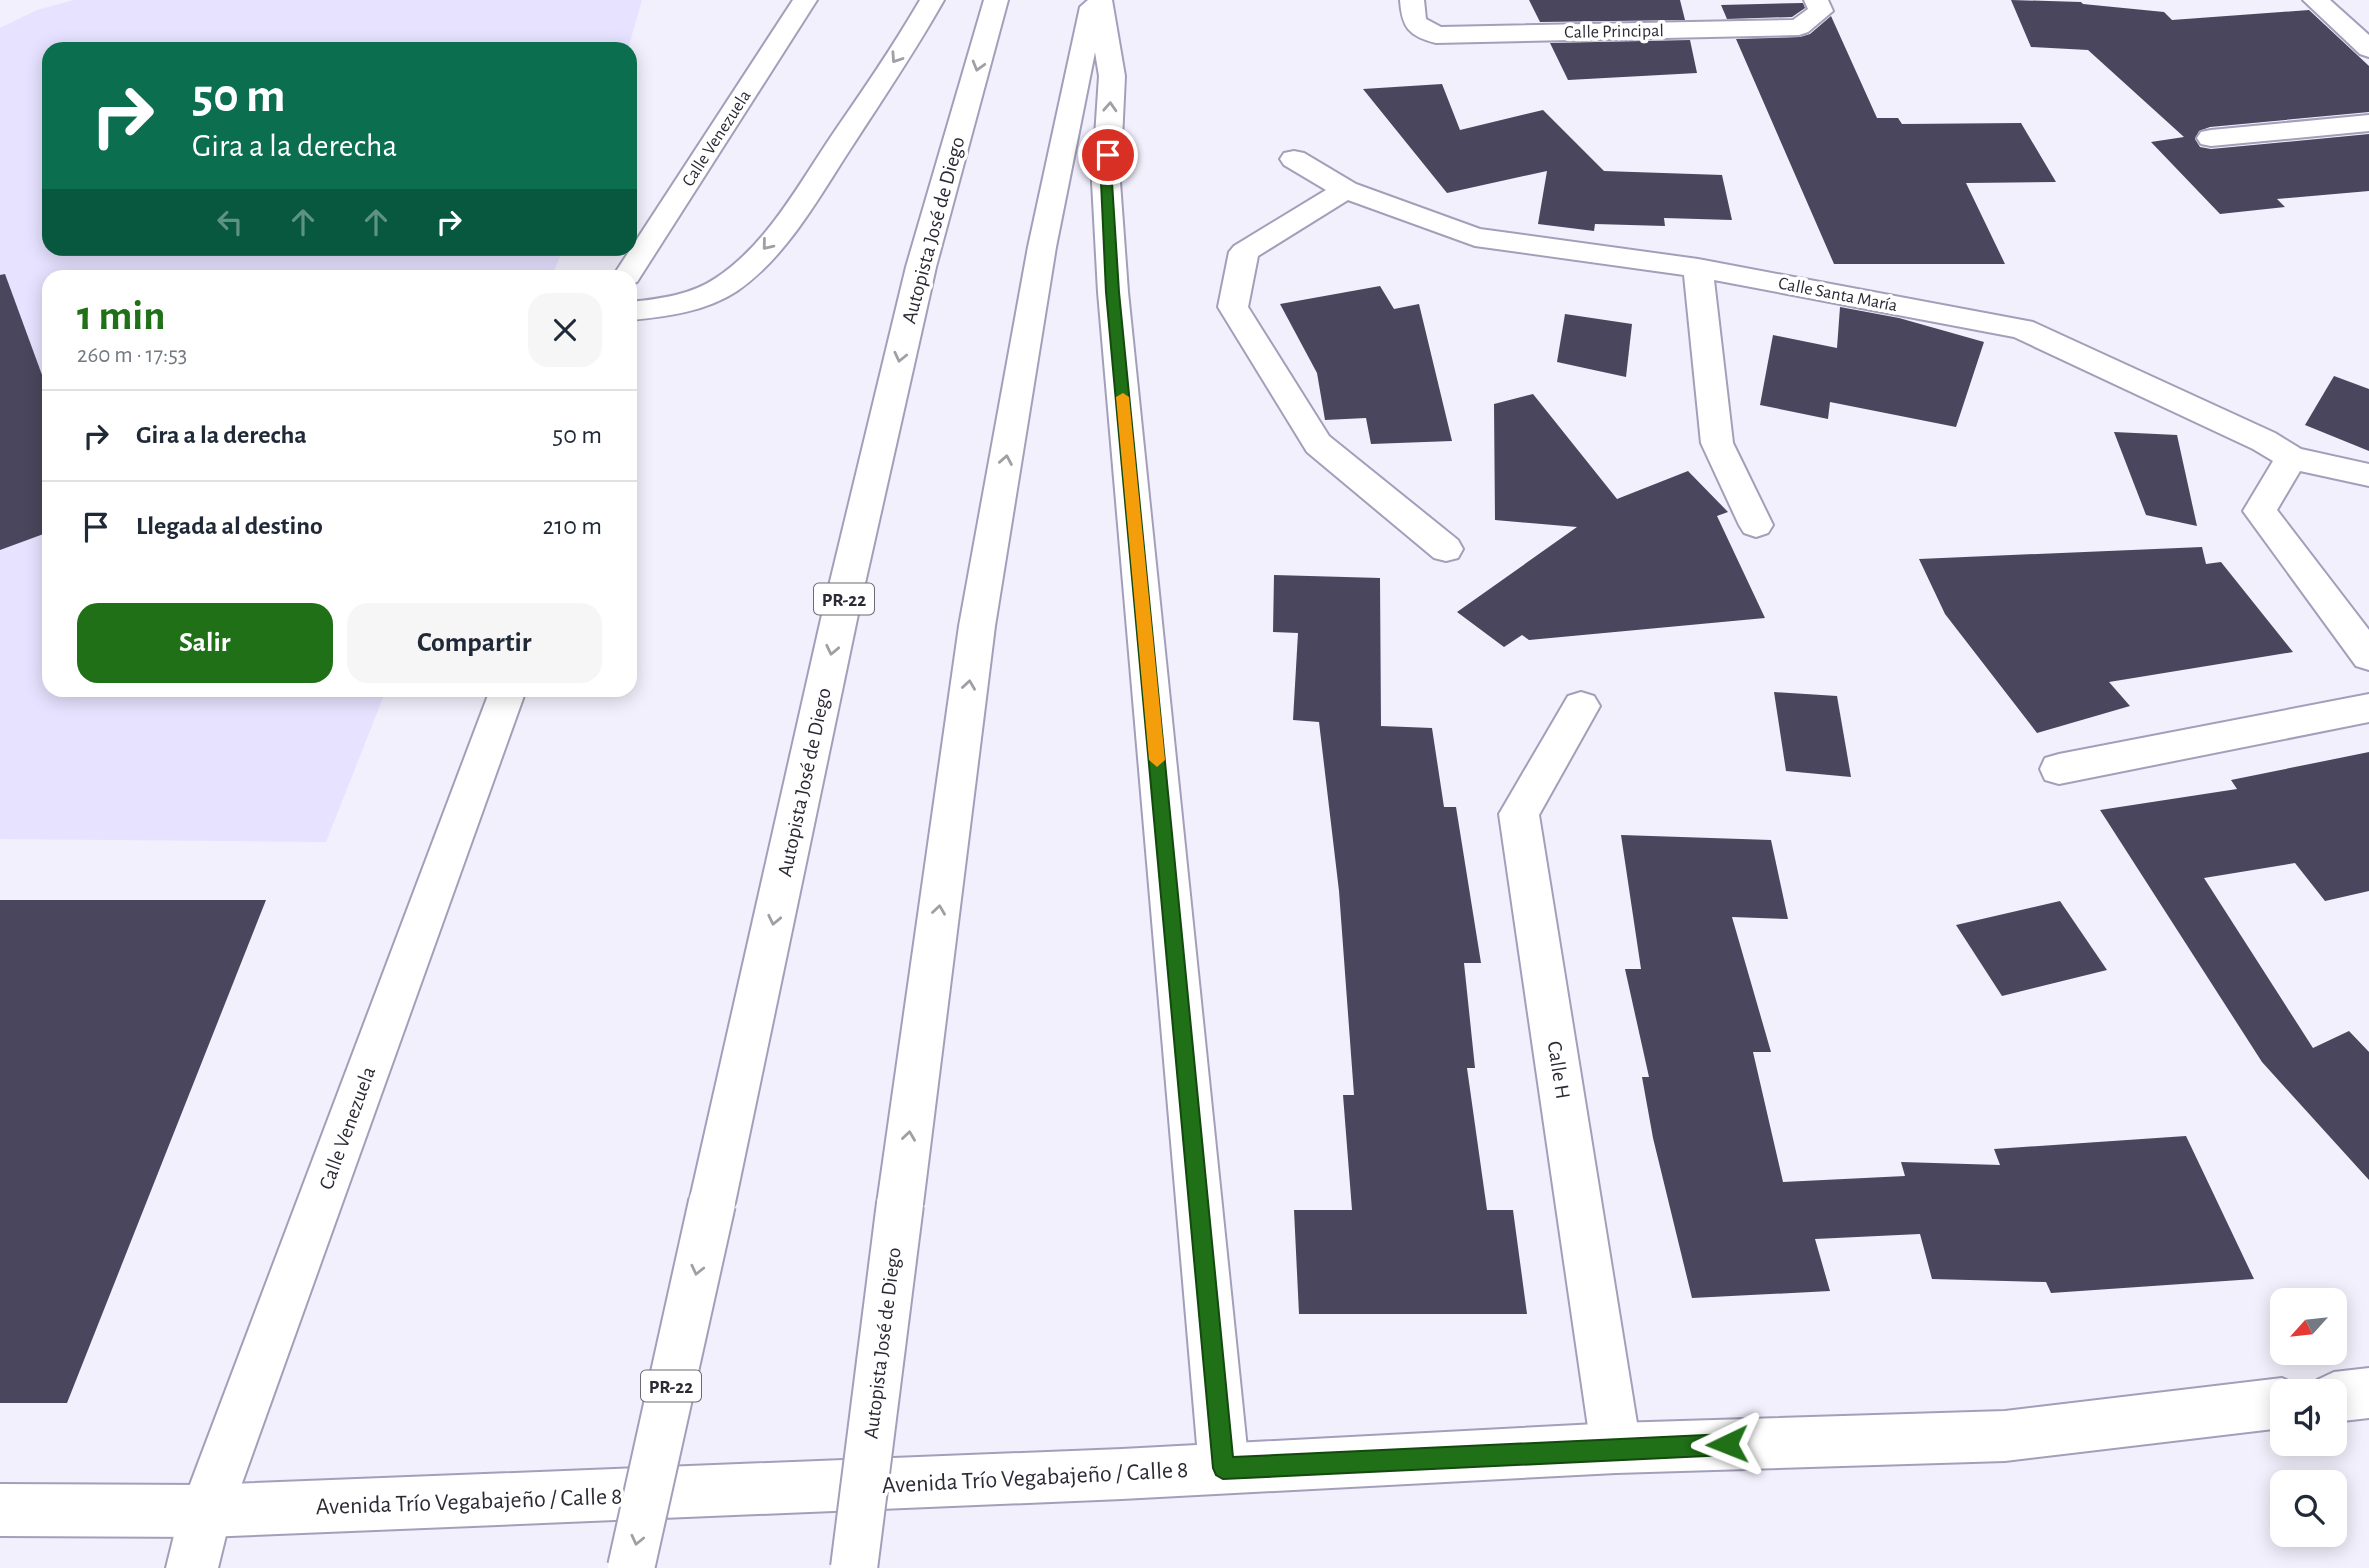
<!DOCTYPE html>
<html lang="es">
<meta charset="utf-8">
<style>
:root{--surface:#fff;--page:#f6f6f7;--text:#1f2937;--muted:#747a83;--line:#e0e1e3;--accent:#1f7017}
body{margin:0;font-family:"Alegreya Sans",sans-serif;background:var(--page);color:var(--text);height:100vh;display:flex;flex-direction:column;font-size:26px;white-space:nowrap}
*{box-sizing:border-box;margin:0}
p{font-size:23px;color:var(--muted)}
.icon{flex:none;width:38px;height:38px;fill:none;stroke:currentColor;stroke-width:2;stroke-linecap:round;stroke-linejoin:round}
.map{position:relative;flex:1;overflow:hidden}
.side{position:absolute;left:42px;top:270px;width:595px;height:427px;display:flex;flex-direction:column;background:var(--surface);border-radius:21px;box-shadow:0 4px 18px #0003}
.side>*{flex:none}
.banner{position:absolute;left:42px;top:42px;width:595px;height:214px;border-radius:21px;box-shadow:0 4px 18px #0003;background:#0b6e4f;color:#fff;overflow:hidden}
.needle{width:46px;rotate:243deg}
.buttons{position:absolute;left:2270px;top:1288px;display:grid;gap:14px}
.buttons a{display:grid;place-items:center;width:77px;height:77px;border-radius:14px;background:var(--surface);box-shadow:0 4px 18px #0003;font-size:35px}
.pin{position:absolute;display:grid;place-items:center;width:60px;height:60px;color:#fff;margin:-30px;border:4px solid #fff;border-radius:50%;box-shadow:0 2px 7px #0007}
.me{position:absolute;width:77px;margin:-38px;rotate:268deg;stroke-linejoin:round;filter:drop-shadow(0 0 5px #0008)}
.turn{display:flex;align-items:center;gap:24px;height:147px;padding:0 35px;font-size:32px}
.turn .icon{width:91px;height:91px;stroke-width:2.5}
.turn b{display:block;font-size:49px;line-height:60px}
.lanes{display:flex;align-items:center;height:66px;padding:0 35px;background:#0003;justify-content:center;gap:35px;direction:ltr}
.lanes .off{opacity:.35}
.round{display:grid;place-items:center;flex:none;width:74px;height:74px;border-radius:21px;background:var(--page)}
.summary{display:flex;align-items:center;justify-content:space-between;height:119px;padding:0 35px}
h1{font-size:42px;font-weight:700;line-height:52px;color:var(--accent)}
.button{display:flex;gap:14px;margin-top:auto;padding:14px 35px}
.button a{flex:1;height:80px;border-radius:21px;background:var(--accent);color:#fff;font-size:28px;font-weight:700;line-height:80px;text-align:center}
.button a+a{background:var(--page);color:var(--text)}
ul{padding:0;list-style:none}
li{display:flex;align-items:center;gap:21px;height:91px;padding:0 35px;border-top:2px solid var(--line)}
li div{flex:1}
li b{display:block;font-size:26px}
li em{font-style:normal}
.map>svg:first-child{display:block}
.built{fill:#e6e2ff}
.building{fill:#4a465d}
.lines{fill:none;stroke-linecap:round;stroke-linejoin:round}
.minor-casing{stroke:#a39fba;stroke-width:4}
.tertiary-casing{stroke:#a39fba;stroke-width:4}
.motorway-casing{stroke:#a39fba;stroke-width:4}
.minor{fill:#fff;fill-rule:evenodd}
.tertiary{fill:#fff;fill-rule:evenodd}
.motorway{fill:#fff;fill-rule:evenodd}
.motorway-bridge-casing{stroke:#a39fba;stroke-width:50;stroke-linecap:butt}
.motorway-bridge{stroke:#fff;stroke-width:46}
.oneway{stroke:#a09fa4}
.route{fill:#1f7017;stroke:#14490f;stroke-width:2}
.slow{fill:#f59e0b}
.labels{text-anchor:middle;stroke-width:7;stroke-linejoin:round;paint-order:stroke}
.far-street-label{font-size:18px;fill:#2c2a35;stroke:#fff}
.shield{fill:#fff;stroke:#6b6a72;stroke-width:2}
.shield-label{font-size:19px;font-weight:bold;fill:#2c2a35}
.street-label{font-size:21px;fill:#2c2a35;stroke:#fff}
.near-street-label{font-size:24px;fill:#2c2a35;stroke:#fff}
</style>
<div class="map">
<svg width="2369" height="1568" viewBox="0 0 2369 1568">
<rect width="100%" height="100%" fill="#f1f0fc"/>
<!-- built -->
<polygon class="built" points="74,0 642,0 628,49 49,49 49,248 563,249 552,276 49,276 49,690 386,690 326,842 0,839 0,28 37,10"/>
<!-- building -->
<g class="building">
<polygon points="1529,0 1680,0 1685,20 1540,22"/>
<polygon points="2011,0 2081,2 2083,4 2164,12 2172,20 2309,10 2369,66 2369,112 2210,127 2199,131 2195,139 2200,147 2211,149 2369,134 2369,191 2277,199 2285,207 2220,214 2151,142 2184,137 2088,50 2031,47"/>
<polygon points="1803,3 1805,8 1792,17 1727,19 1721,5"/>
<polygon points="1831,16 1877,118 1898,118 1902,124 2021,123 2056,182 1966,183 2005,264 1834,264 1736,39 1800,37 1810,34"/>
<polygon points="1690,40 1697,73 1568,80 1550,43"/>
<polygon points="1442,84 1460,130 1543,110 1604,171 1722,175 1732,220 1664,218 1665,226 1595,224 1594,231 1538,224 1547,171 1447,193 1363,89"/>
<polygon points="5,274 49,394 49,532 0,550 0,275"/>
<polygon points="1380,286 1394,309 1419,304 1452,441 1371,444 1366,418 1325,420 1317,373 1280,304"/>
<polygon points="1840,307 1899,318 1984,342 1956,427 1830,402 1828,419 1760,405 1773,335 1837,348"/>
<polygon points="1565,314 1632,324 1626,377 1557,362"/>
<polygon points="2334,376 2369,389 2369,451 2305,425"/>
<polygon points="1533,394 1617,499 1688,471 1728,512 1717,516 1765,618 1529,640 1522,635 1504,647 1457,612 1577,527 1495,520 1494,404"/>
<polygon points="2114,432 2177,435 2197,526 2146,515"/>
<polygon points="2202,547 2206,564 2221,562 2293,652 2109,682 2130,706 2037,733 1945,614 1919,559"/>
<polygon points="1274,575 1380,578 1381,726 1432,728 1444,807 1456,807 1481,963 1464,963 1475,1068 1467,1068 1487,1210 1513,1210 1527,1314 1299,1314 1294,1210 1352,1210 1343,1095 1354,1095 1339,891 1319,722 1293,720 1298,633 1273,632"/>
<polygon points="1774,692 1837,696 1851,777 1786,771"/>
<polygon points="2369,752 2369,891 2325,901 2295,863 2204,878 2313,1048 2349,1031 2369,1052 2369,1180 2262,1062 2100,810 2237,789 2231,780"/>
<polygon points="1621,835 1771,840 1788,919 1732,917 1771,1052 1753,1052 1783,1182 1905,1176 1901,1162 2000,1165 1994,1149 2186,1136 2254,1279 2051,1293 2046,1282 1932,1279 1920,1234 1815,1239 1830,1291 1692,1298 1653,1138 1642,1077 1649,1077 1625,969 1641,969"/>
<polygon points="0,900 266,900 67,1403 0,1403"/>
<polygon points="2060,901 2107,970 2002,996 1956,925"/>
</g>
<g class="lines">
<defs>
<g id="minor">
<polygon points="793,0 817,0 637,282 630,284 630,276 613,276"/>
<path d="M 1400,0 L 1424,0 L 1426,19 L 1441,27 L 1793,20 L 1808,9 L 1804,0 L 1828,0 L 1833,11 L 1808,32 L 1799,35 L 1436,43 C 1408,36 1402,27 1400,0 Z"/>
<polygon points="2303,0 2330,0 2369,35 2369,57 2360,54"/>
<polygon points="2369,115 2369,131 2211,146 2201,144 2197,138 2201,132 2211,130"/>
<polygon points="1294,151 1304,153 1356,184 1480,229 1698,259 2033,322 2275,433 2301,449 2369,464 2369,486 2300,471 2277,510 2369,630 2369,670 2356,666 2243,511 2273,461 2253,449 2014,337 1714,280 1733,443 1773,525 1768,533 1756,537 1744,533 1739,525 1701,443 1684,275 1475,246 1348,200 1258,256 1248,307 1329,436 1458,540 1463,549 1458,558 1446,561 1434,558 1307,452 1218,307 1229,252 1234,246 1326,190 1284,165 1280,159 1284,153"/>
<polygon points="490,690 526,690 232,1511 218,1568 166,1568 180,1511"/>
<polygon points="1581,692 1594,696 1600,706 1539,815 1641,1448 1634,1466 1616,1473 1598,1466 1591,1448 1499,814 1568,696"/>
<polygon points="2369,694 2369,722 2059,784 2045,780 2040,769 2045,758 2059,754"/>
</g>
<g id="tertiary">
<polygon points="2369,1368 2369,1418 2334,1422 2334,1391 2312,1391 2317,1380 2334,1372"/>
<polygon points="2282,1378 2299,1386 2302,1391 2282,1391 2282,1428 2005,1461 1616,1473 1122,1499 206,1537 0,1536 0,1484 206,1485 1122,1449 1616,1423 2005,1411"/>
</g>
<g id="motorway">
<path d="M 920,0 L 944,0 C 916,50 884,97 853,145 C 820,195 788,256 737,291 C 707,311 666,317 630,320 L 630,302 C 660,299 691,295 716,278 C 766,245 798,186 830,138 C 861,93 892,48 920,0 Z"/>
<polygon points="984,0 1008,0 936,267 857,619 735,1203 728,1218 712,1225 696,1218 689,1203 821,619 906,267"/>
<polygon points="1088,0 1112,0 1125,76 1120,182 1128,292 1249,1468 1242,1486 1224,1493 1206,1486 1199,1468 1098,292 1092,182 1099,76 1095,52 1056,247 995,626 923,1204 916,1219 900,1226 884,1219 877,1204 959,626 1028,247 1080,7"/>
</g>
</defs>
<!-- minor casing -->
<use href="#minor" class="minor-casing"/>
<!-- tertiary casing -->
<use href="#tertiary" class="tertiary-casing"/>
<!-- motorway casing -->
<use href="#motorway" class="motorway-casing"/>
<!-- minor -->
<use href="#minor" class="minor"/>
<!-- tertiary -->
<use href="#tertiary" class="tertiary"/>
<!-- motorway -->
<use href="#motorway" class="motorway"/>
<defs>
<g id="motorway-bridge">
<polyline points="631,1568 712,1203"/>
<polyline points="854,1568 900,1204"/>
</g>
</defs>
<!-- motorway-bridge casing -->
<use href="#motorway-bridge" class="motorway-bridge-casing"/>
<!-- motorway-bridge -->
<use href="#motorway-bridge" class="motorway-bridge"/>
</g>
<!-- one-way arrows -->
<defs><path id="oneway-chevron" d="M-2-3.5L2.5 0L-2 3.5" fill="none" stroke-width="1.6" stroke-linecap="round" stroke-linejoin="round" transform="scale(1.75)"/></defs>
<g class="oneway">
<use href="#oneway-chevron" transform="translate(896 58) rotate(124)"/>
<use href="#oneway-chevron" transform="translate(978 66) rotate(106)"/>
<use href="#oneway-chevron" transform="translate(1110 107) rotate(-87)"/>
<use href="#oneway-chevron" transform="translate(767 245) rotate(129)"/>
<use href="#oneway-chevron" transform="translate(900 357) rotate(103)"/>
<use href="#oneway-chevron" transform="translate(1006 460) rotate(-80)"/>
<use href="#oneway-chevron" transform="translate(832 650) rotate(102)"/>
<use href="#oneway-chevron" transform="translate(969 685) rotate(-82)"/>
<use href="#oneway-chevron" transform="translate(939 910) rotate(-82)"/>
<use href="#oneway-chevron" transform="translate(774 920) rotate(102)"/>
<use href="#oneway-chevron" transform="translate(909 1136) rotate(-82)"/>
<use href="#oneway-chevron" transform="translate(697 1270) rotate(103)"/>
<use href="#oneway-chevron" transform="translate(637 1540) rotate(103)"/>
</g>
<!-- route -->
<polygon class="route" points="1108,152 1113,155 1112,182 1119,292 1233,1457 1727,1434 1735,1437 1738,1444 1735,1452 1727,1455 1223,1479 1216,1475 1213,1468 1106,292 1101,182 1102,155"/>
<!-- slow -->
<polygon class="slow" points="1123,393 1129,397 1165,760 1157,767 1149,760 1116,397"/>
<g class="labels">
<!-- far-street labels -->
<g class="far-street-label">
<text transform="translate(1614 31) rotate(-1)" y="6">Calle Principal</text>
<text transform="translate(716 138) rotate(-57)" y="6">Calle Venezuela</text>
<text transform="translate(1838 294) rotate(11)" y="6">Calle Santa María</text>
</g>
<!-- shield labels -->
<g class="shield">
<rect x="814" y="583.5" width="60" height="31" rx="5"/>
<rect x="641" y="1370.5" width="60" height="31" rx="5"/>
</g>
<g class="shield-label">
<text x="844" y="606">PR-22</text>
<text x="671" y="1393">PR-22</text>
</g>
<!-- street labels -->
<g class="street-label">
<text transform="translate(933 230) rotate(-75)" y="7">Autopista José de Diego</text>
<text transform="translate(804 782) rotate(-78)" y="7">Autopista José de Diego</text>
<text transform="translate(1559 1070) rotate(81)" y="7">Calle H</text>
<text transform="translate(347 1128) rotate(-70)" y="7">Calle Venezuela</text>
<text transform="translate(882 1343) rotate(-83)" y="7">Autopista José de Diego</text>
</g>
<!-- near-street labels -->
<g class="near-street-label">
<text transform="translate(1035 1477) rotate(-3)" y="8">Avenida Trío Vegabajeño / Calle 8</text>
<text transform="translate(469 1501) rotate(-2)" y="8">Avenida Trío Vegabajeño / Calle 8</text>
</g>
</g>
</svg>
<div class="buttons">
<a><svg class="needle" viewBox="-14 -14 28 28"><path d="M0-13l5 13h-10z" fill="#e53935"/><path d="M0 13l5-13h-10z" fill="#747a83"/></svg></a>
<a><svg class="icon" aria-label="sound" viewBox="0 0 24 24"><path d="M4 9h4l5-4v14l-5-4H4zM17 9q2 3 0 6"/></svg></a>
<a><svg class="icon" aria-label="search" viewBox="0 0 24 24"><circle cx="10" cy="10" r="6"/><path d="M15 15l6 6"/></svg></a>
</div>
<div class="pin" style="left:1108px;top:155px;background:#d93025"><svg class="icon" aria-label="arrive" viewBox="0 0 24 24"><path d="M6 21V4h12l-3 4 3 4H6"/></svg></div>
<svg class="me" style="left:1727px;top:1444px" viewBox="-20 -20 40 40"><path d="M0-17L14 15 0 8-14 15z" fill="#1f7017" stroke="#fff" stroke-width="4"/></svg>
<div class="banner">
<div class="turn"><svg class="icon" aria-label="right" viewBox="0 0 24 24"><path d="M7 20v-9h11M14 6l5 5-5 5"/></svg><div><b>50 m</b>Gira a la derecha</div></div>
<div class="lanes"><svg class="icon off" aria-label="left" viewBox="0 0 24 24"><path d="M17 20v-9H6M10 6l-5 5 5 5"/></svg><svg class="icon off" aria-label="ahead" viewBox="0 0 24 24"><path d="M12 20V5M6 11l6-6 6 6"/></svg><svg class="icon off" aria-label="ahead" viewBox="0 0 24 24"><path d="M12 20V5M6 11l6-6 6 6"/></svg><svg class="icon" aria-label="right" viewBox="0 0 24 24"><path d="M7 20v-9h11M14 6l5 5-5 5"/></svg></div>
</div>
<section class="side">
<div class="summary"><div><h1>1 min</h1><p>260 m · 17:53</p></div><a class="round"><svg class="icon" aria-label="close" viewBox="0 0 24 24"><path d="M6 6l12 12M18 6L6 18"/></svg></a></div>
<ul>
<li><svg class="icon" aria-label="right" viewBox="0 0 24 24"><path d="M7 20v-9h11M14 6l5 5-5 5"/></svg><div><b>Gira a la derecha</b></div><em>50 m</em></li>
<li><svg class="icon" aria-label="arrive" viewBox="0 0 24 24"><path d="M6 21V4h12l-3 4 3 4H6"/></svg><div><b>Llegada al destino</b></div><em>210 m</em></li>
</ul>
<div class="button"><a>Salir</a><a>Compartir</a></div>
</section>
</div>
